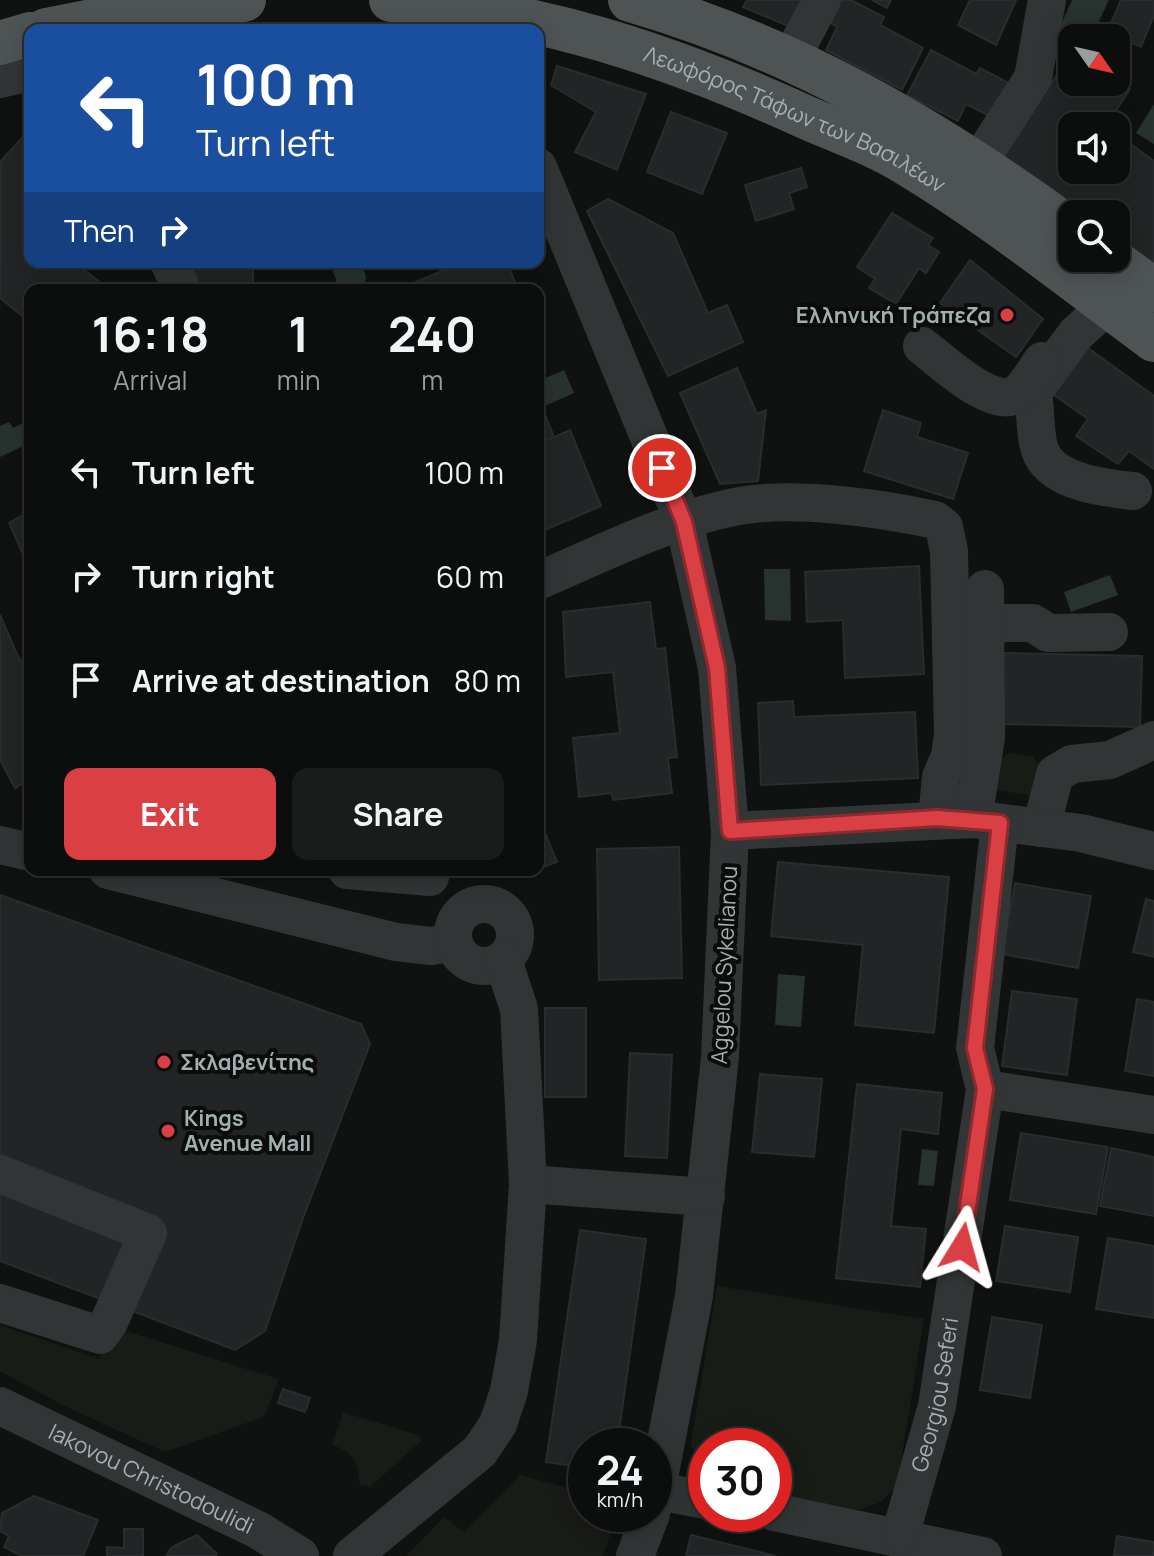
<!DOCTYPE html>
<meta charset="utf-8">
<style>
:root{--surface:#0c0d0d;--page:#1a1b1b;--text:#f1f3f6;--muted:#9a9c9d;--line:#2c2d2e;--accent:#da3f43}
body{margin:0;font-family:Manrope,sans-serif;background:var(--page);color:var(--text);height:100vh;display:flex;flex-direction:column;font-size:30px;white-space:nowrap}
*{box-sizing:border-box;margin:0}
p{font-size:26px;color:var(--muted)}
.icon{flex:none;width:44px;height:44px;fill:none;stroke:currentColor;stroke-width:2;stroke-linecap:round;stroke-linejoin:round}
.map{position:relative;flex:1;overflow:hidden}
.details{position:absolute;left:24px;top:284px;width:520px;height:592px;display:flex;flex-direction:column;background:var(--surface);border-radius:16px;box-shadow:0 4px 20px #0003,0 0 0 2px var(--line)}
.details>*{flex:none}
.hud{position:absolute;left:24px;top:24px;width:520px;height:244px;border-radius:16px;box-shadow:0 4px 20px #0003,0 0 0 2px var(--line);background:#1a4fa0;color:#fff;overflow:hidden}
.needle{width:52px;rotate:124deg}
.tools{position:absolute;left:1058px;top:24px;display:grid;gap:16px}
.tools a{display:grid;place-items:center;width:72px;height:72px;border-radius:16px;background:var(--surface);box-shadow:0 4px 20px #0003,0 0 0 2px var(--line);font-size:40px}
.speed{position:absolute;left:568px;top:1428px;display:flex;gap:16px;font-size:40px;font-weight:700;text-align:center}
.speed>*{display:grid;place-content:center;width:104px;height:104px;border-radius:50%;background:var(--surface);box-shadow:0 4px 20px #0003,0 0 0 2px var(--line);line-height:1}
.speed small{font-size:20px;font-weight:400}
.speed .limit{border:12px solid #d22;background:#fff;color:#111}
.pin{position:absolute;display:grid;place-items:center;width:68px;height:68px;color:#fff;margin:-34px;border:4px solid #fff;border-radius:50%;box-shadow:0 2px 8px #0007}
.me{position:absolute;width:88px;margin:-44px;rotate:8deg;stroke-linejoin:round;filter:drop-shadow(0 0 6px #0008)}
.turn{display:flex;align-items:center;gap:28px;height:168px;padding:0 40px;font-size:36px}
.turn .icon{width:104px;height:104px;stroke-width:2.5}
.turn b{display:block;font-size:56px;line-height:68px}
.then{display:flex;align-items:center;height:76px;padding:0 40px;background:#0003;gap:16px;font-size:30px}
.eta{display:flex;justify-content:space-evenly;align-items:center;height:136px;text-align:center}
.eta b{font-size:48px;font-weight:700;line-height:56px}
.button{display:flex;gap:16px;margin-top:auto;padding:16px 40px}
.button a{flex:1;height:92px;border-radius:16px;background:var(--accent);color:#fff;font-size:32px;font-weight:700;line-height:92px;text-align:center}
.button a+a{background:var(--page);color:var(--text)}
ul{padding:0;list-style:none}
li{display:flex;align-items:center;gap:24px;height:104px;padding:0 40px}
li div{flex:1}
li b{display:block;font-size:30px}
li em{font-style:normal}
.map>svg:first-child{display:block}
.green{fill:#191b17}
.water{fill:#283330}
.building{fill:#232425;stroke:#2a2c2d;stroke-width:2}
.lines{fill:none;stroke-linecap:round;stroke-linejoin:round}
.minor{stroke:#323536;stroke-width:38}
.major{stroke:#4e5454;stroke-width:44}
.route-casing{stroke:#8e292c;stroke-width:20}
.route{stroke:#da3f43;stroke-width:14}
.poi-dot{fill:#da3f43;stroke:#0b0c0c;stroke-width:3}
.labels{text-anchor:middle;stroke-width:8;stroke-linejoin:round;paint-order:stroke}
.street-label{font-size:22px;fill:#a3b0b0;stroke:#0b0c0c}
.poi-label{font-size:22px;font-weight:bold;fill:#a3b0b0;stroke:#0b0c0c;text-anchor:start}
</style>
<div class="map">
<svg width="1154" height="1556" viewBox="0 0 1154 1556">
<rect width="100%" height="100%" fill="#101111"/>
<!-- green -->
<g class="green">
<polygon points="1008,753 1032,756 1040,766 1035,796 995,790 1000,761"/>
<polygon points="717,1286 924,1319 897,1486 881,1502 860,1510 774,1494 774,1446 706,1446 706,1477 698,1468 691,1443"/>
<polygon points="0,1325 99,1359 113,1327 279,1379 264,1417 165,1452 62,1405 0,1371"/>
<path d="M 343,1412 L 421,1436 L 421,1441 L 370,1487 L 360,1485 C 357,1461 355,1453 332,1445 Z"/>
<polygon points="520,1475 586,1493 586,1514 617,1514 603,1556 406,1556 444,1517 464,1532"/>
</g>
<!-- water -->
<g class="water">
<polygon points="1072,0 1109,0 1091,38 1060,27"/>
<polygon points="1154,104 1154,144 1136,133"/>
<polygon points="329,262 362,262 366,277 363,290 335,290 336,279"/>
<polygon points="564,370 574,393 538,409 538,381"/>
<polygon points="30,420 30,443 0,457 0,426 9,422 13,428"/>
<polygon points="764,569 790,569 791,621 765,620"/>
<polygon points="1110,575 1118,595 1071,612 1064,592"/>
<polygon points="778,974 805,976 801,1027 775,1025"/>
<polygon points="922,1149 938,1151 934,1186 918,1185"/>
</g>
<!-- building -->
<g class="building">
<polygon points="747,0 810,0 795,29 743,7"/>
<polygon points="838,0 851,0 884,17 880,25 923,48 902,90 826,50 837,27 827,21"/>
<polygon points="872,0 891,0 887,8"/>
<polygon points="970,0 1016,0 996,45 958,25"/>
<polygon points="1121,0 1154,0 1154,15 1141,47 1107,32"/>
<polygon points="931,50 976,74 980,68 1018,88 1001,122 966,104 958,121 907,95"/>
<polygon points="1072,53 1072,82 1116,80 1130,89 1106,126 1072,126 1072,170 1116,170 1116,133 1154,161 1154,270 1116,246 1116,214 1072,214 996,164"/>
<polygon points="557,66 646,94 617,170 575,152 596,112 551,85"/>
<polygon points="671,112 727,133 702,194 647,172"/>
<polygon points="30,129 30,262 74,262 110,290 30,290 30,322 0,298 0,162"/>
<polygon points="801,168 807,187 789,193 794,209 756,221 745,185"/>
<polygon points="608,199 673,233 708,313 727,305 743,342 668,376 587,211"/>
<polygon points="892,213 933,238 928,245 939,252 926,273 919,268 896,304 869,288 875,279 857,267"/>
<polygon points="970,260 1043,319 1016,357 940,303"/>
<polygon points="191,262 253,262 253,284 240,284 240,290 199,290"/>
<polygon points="463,262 507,262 518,290 397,290"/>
<polygon points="1084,345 1154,396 1154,469 1129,451 1118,464 1076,436 1088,419 1047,390"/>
<polygon points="737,368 757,414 766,410 758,481 720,484 680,393"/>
<polygon points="542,407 554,437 538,444 538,409"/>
<polygon points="883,410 921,423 917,437 968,453 953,499 864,471"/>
<polygon points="570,430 601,506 538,533 538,444"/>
<polygon points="30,511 30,570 9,523"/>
<polygon points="919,566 924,674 845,678 843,620 807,622 805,572"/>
<polygon points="650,602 656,649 665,648 677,757 668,758 672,793 613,800 612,793 579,797 573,738 620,733 613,672 566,677 563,612"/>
<polygon points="0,615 20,661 30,655 30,779 15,788 0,760"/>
<polygon points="1002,653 1142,656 1140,727 1000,724"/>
<polygon points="793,701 794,717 915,712 918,778 761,785 758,703"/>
<polygon points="541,823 557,862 538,869 538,826"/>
<polygon points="679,847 682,978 599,980 597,849"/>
<polygon points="778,862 949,877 934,1033 855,1025 863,945 771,936"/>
<polygon points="516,870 536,870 519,877"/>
<polygon points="1015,883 1091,896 1078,968 1002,954"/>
<polygon points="0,895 361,1024 370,1044 303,1218 265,1331 235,1350 0,1261"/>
<polygon points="1146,899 1154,901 1154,957 1133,952"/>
<polygon points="1012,991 1077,999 1067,1075 1002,1066"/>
<polygon points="1137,999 1154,1002 1154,1076 1125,1071"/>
<rect x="545" y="1008" width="41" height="89"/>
<polygon points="630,1053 672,1055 667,1158 625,1156"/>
<polygon points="760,1074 822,1079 814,1157 752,1152"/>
<polygon points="857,1084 942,1093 938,1134 901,1129 891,1226 926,1229 920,1287 836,1278"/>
<polygon points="1021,1133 1108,1147 1096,1214 1010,1200"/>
<polygon points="1111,1148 1154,1157 1154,1216 1100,1206"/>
<polygon points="1005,1226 1078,1237 1070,1292 996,1281"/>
<polygon points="580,1230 646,1239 617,1446 586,1446 586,1468 546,1462"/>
<polygon points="1108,1238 1154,1246 1154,1318 1096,1309"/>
<polygon points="992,1317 1042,1325 1030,1398 980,1390"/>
<polygon points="283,1389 310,1398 305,1412 278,1403"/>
<polygon points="34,1496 98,1520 83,1556 22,1556 4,1547 9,1536 0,1531 2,1513"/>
<polygon points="124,1529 143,1529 143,1556 107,1556 107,1547 124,1548"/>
<polygon points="197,1535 217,1554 215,1556 166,1556 172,1547"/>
<polygon points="691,1535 776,1556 686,1556"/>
<polygon points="1117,1536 1154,1542 1154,1556 1114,1556"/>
</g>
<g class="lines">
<!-- minor -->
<g class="minor">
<polyline points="791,58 822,0"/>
<polyline points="0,79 30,72"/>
<polyline points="979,162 1033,78 1047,0"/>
<polyline points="538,167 684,522 717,668 730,831 720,1057 694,1296 654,1504"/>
<polyline points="169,262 182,290"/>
<path d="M 1108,305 L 1076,334 L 1033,392 C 1036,410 1034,439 1042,455 C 1057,483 1106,488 1133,491"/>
<path d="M 922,346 C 942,361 997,414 1019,392 C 1028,384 1035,371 1042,361"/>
<path d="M 538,581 C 601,554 666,521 734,507 C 789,495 880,508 935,520 L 944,527 L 949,551 L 953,734 L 950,756 L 941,777 L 937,818"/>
<polyline points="985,623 1033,623 1048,633 1109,632"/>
<polyline points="973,819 986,738 985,589"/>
<polyline points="1041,828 1055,774 1072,764 1110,760 1154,740"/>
<polyline points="730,831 973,819 1081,833 1154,851"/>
<polyline points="0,845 30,852"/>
<polyline points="108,870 396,942 431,946 454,942"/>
<polyline points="347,870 430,877"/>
<circle cx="484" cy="935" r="31"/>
<polyline points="985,1089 1154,1115"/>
<polyline points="0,1174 148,1233 109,1322 100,1335 0,1303"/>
<polyline points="528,1184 706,1197"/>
<path id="s1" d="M 0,1406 L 258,1530 L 300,1556"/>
<polyline points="658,1491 706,1500"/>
<polyline points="774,1512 983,1556"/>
<path id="s2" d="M 900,1536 L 937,1406 L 985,1089 L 975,1048 L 1000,823"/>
<polyline points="352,1556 480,1451 498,1424 509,1391 518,1340 528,1184 519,1009 503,960"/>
<polyline points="635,1556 651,1514"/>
</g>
<!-- major -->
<g class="major">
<path id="s3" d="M 391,0 C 541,13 667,54 803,116 C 834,130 868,141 897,158 C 987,211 1070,278 1154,340"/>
<path d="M 630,0 C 797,49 933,128 1072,230"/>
<polyline points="46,30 169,6 244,0"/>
<polyline points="0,43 30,34"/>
<polyline points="1110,258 1154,290"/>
</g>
</g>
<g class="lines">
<defs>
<polyline id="route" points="662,468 684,522 717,668 730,831 937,818 1000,823 975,1048 985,1089 962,1247"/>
</defs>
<!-- route casing -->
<use href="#route" class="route-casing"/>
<!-- route -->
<use href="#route" class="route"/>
</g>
<!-- markers -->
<g class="poi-dot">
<circle cx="1007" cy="315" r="8"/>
<circle cx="164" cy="1062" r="8"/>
<circle cx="168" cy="1131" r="8"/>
</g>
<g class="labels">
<!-- street labels -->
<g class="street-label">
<text dy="8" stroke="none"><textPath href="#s3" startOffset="424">Λεωφόρος Τάφων των Βασιλέων</textPath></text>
<text transform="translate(724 965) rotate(-87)" y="8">Aggelou Sykelianou</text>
<text dy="8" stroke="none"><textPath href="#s2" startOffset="146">Georgiou Seferi</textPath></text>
<text dy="8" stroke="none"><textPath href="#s1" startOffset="168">Iakovou Christodoulidi</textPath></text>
</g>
<!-- poi labels -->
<g class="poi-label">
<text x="991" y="323" text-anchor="end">Ελληνική Τράπεζα</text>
<text x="180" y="1070">Σκλαβενίτης</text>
<text x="184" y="1126">Kings<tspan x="184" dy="25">Avenue Mall</tspan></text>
</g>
</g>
</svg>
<div class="tools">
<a><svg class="needle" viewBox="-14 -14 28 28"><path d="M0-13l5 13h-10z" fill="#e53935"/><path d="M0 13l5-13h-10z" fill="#9a9c9d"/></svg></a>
<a><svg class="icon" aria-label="sound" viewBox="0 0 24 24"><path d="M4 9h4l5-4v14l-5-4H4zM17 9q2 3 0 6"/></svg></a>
<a><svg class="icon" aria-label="search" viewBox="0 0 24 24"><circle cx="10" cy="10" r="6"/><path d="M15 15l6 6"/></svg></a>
</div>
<div class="speed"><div>24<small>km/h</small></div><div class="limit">30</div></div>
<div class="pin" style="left:662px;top:468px;background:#d93025"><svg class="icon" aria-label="arrive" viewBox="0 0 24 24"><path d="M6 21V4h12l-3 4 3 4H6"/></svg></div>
<svg class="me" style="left:962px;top:1247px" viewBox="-20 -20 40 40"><path d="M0-17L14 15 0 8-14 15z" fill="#da3f43" stroke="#fff" stroke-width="4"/></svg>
<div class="hud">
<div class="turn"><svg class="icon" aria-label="left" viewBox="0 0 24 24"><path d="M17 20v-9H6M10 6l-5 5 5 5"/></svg><div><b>100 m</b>Turn left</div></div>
<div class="then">Then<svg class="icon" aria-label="right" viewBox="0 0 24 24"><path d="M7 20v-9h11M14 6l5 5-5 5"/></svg></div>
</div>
<section class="details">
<div class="eta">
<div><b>16:18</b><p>Arrival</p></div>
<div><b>1</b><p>min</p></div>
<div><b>240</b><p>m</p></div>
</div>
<ul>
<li><svg class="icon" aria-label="left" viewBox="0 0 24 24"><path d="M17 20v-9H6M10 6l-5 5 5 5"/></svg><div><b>Turn left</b></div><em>100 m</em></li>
<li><svg class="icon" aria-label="right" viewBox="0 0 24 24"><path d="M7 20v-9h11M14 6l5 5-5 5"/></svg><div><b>Turn right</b></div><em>60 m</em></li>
<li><svg class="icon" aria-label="arrive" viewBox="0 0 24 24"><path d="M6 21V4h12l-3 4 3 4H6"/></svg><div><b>Arrive at destination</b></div><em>80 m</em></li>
</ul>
<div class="button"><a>Exit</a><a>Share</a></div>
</section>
</div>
